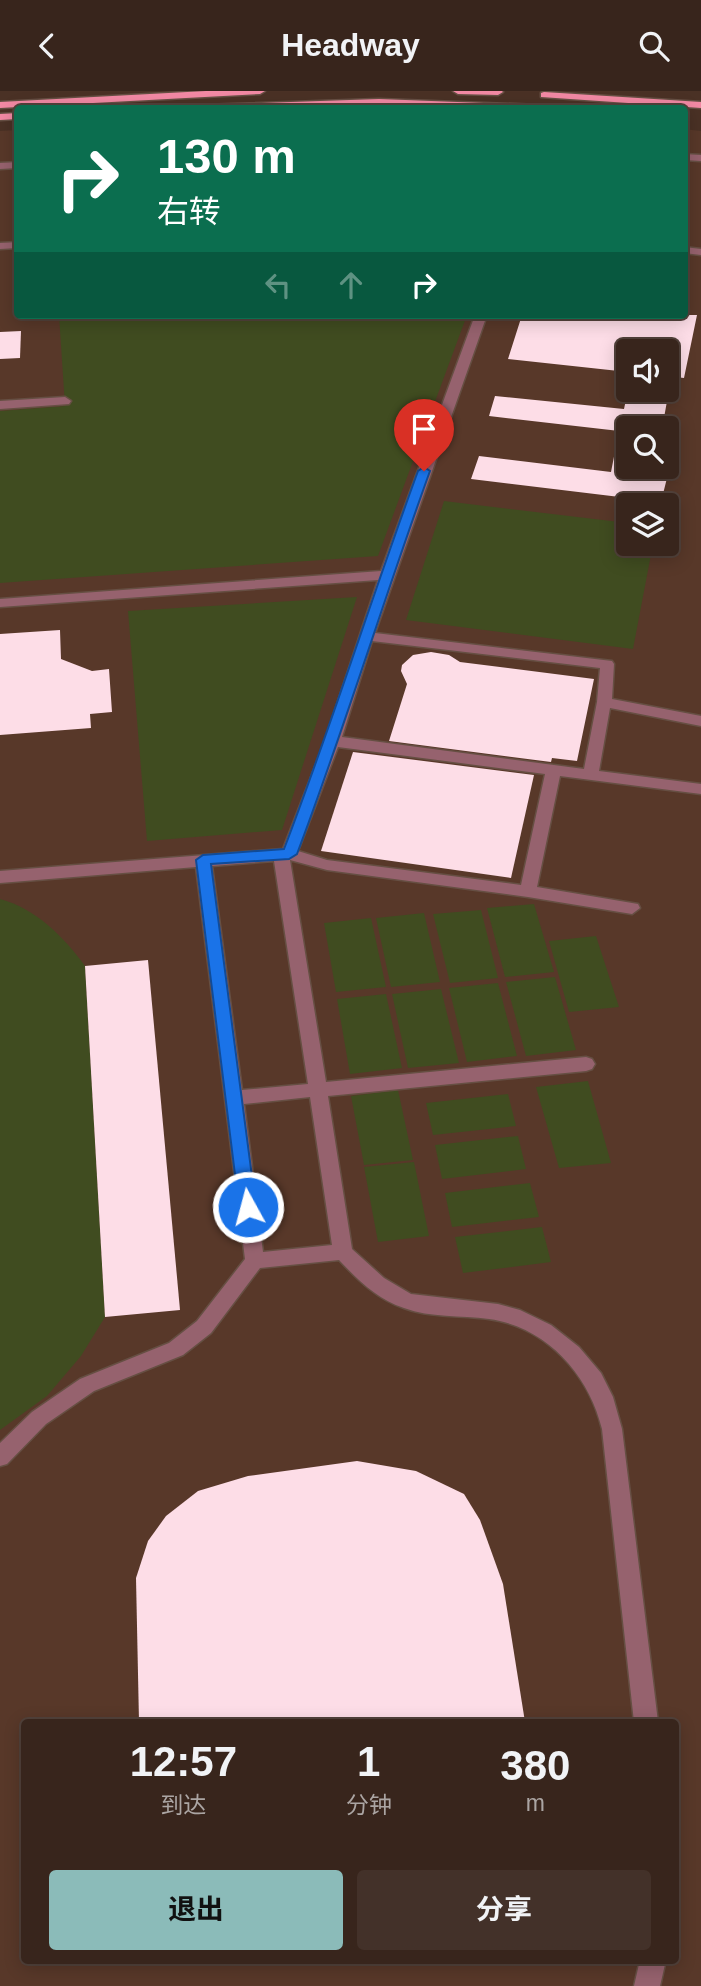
<!DOCTYPE html>
<html lang="zh">
<meta charset="utf-8">
<style>
:root{--surface:#38251c;--page:#433129;--text:#f1f3f6;--muted:#aba5a3;--line:#52423b;--accent:#8bbbb9}
body{margin:0;font-family:Arial,"Noto Sans SC",sans-serif;background:var(--page);color:var(--text);height:100vh;display:flex;flex-direction:column;font-size:26px;white-space:nowrap}
*{box-sizing:border-box;margin:0}
p{font-size:23px;color:var(--muted)}
.icon{flex:none;width:38px;height:38px;fill:none;stroke:currentColor;stroke-width:2;stroke-linecap:round;stroke-linejoin:round}
.map{position:relative;flex:1;overflow:hidden}
.side{position:absolute;left:21px;top:1628px;width:658px;height:245px;display:flex;flex-direction:column;background:var(--surface);border-radius:7px;box-shadow:0 4px 18px #0003,0 0 0 2px var(--line)}
.side>*{flex:none}
.banner{position:absolute;left:14px;top:14px;width:674px;height:214px;border-radius:7px;box-shadow:0 4px 18px #0003,0 0 0 2px var(--line);background:#0b6e4f;color:#fff;overflow:hidden}
.buttons{position:absolute;left:616px;top:248px;display:grid;gap:14px}
.buttons a{display:grid;place-items:center;width:63px;height:63px;border-radius:7px;background:var(--surface);box-shadow:0 4px 18px #0003,0 0 0 2px var(--line);font-size:35px}
.pin{position:absolute;display:grid;place-items:center;width:60px;height:60px;color:#fff;margin:-72px -30px;border-radius:50% 50% 50% 0;rotate:-45deg;box-shadow:0 0 7px #0007}
.pin .icon{rotate:45deg}
.me{position:absolute;width:77px;margin:-38px;rotate:353deg;stroke-linejoin:round;filter:drop-shadow(0 0 5px #0008)}
.turn{display:flex;align-items:center;gap:24px;height:147px;padding:0 28px;font-size:32px}
.turn .icon{width:91px;height:91px;stroke-width:2.5}
.turn b{display:block;font-size:49px;line-height:60px}
.lanes{display:flex;align-items:center;height:66px;padding:0 28px;background:#0003;justify-content:center;gap:35px;direction:ltr}
.lanes .off{opacity:.35}
.eta{display:flex;justify-content:space-evenly;align-items:center;height:119px;text-align:center}
.eta b{font-size:42px;font-weight:700;line-height:49px}
.button{display:flex;gap:14px;margin-top:auto;padding:14px 28px}
.button a{flex:1;height:80px;border-radius:7px;background:var(--accent);color:#111;font-size:28px;font-weight:700;line-height:80px;text-align:center}
.button a+a{background:var(--page);color:var(--text)}
header{display:flex;justify-content:space-between;align-items:center;height:91px;padding:0 28px;background:var(--surface);font-size:32px;font-weight:700}
.map>svg:first-child{display:block}
.built{fill:#583829;fill-rule:evenodd}
.green{fill:#404c20}
.building{fill:#fddde7}
.lines{fill:none;stroke-linecap:round;stroke-linejoin:round}
.minor-casing{stroke:#664f43;stroke-width:3}
.major-casing{stroke:#664f43;stroke-width:3}
.minor{fill:#96626e;fill-rule:evenodd}
.major{fill:#f289a4;fill-rule:evenodd}
.route{fill:#1a73e8;stroke:#114b97;stroke-width:2}
</style>
<header><svg class="icon" aria-label="back" viewBox="0 0 24 24"><path d="M15 5l-7 7 7 7"/></svg>Headway<svg class="icon" aria-label="search" viewBox="0 0 24 24"><circle cx="10" cy="10" r="6"/><path d="M15 15l6 6"/></svg></header>
<div class="map">
<svg width="701" height="1895" viewBox="0 0 701 1895">
<rect width="100%" height="100%" fill="#4a3125"/>
<!-- built -->
<path class="built" d="M 684,38 L 701,40 L 701,1895 L 0,1895 L 0,40 L 17,39 L 18,224 L 684,224 ZM 628,261 L 667,261 L 667,299 L 628,299 ZM 628,338 L 667,338 L 667,376 L 628,376 ZM 628,415 L 667,415 L 667,453 L 628,453 ZM 24,1631 L 676,1631 L 676,1869 L 24,1869 Z"/>
<!-- green -->
<g class="green">
<polygon points="59,224 467,224 378,465 0,492 0,320 65,315"/>
<polygon points="444,410 628,432 628,453 653,453 633,558 406,529"/>
<polygon points="357,506 282,739 147,750 128,520"/>
<path d="M 0,808 C 35,817 64,846 85,875 L 105,1226 L 81,1265 L 47,1305 L 0,1339 Z"/>
<polygon points="534,813 554,881 505,886 487,817"/>
<polygon points="481,819 498,887 450,892 433,823"/>
<polygon points="424,822 440,891 391,896 376,827"/>
<polygon points="371,827 386,896 336,901 324,832"/>
<polygon points="596,845 619,916 569,921 549,850"/>
<polygon points="555,886 576,959 526,965 506,891"/>
<polygon points="498,892 517,965 467,971 449,897"/>
<polygon points="441,898 459,972 408,977 392,903"/>
<polygon points="386,903 402,977 350,983 337,908"/>
<polygon points="588,990 611,1072 559,1077 536,996"/>
<polygon points="398,999 413,1069 364,1074 351,1005"/>
<polygon points="508,1003 516,1035 433,1044 426,1012"/>
<polygon points="518,1045 526,1078 442,1088 435,1054"/>
<polygon points="414,1071 429,1145 378,1151 364,1076"/>
<polygon points="530,1092 539,1126 452,1136 445,1102"/>
<polygon points="542,1136 551,1171 463,1182 455,1146"/>
</g>
<!-- building -->
<g class="building">
<polygon points="522,224 697,224 684,287 667,285 667,261 628,261 628,281 508,268"/>
<polygon points="21,240 20,267 0,268 0,241"/>
<polygon points="628,299 669,299 662,338 628,338 628,341 489,325 495,305 624,318"/>
<polygon points="619,340 628,341 628,376 656,376 654,386 667,387 661,411 471,388 479,365 611,381"/>
<polygon points="60,539 61,568 92,580 109,578 112,621 90,623 91,637 0,644 0,543"/>
<polygon points="431,561 449,564 460,571 594,588 577,670 552,667 551,671 389,650 407,593 401,580 402,574 413,564"/>
<polygon points="353,661 534,684 511,787 321,760"/>
<polygon points="148,869 180,1219 105,1226 85,875"/>
<polygon points="357,1370 416,1380 464,1403 480,1429 503,1493 525,1631 139,1631 136,1487 148,1450 166,1425 198,1400 248,1385"/>
</g>
<g class="lines">
<defs>
<g id="minor">
<polygon points="684,63 701,64 701,70 684,69"/>
<polygon points="18,71 18,77 0,78 0,72"/>
<polygon points="18,151 18,157 0,158 0,152"/>
<polygon points="684,156 701,158 701,164 684,162"/>
<path d="M 475,224 L 487,224 L 375,542 L 612,570 L 614,573 L 612,608 L 701,625 L 701,635 L 610,617 L 599,680 L 701,693 L 701,703 L 560,685 L 537,796 L 638,813 L 640,817 L 632,823 L 528,806 L 327,779 L 290,769 L 326,991 L 586,966 L 592,968 L 595,973 L 592,978 L 586,980 L 328,1005 L 352,1158 L 384,1187 L 411,1203 L 498,1213 L 520,1219 L 551,1234 L 579,1256 L 601,1282 L 613,1306 L 622,1338 L 658,1631 L 634,1631 L 602,1338 C 589,1284 547,1236 489,1228 C 460,1224 431,1227 404,1217 C 377,1208 358,1189 339,1169 L 260,1177 L 211,1242 L 183,1264 L 94,1300 L 46,1333 L 7,1373 L 0,1375 L 0,1352 L 32,1321 L 80,1288 L 169,1252 L 197,1230 L 245,1168 L 196,776 L 0,792 L 0,780 L 283,758 L 325,650 L 378,489 L 0,516 L 0,508 L 381,480 ZM 372,550 L 600,577 L 597,611 L 584,678 L 342,646 ZM 338,656 L 545,683 L 521,794 L 327,769 L 298,760 ZM 274,770 L 308,993 L 242,999 L 212,775 ZM 310,1006 L 332,1154 L 263,1161 L 244,1013 Z"/>
<polygon points="65,306 71,310 69,313 0,318 0,310"/>
<polygon points="640,1869 666,1869 660,1895 634,1895"/>
</g>
<g id="major">
<polygon points="206,0 265,0 260,3 0,17 0,11"/>
<polygon points="453,0 502,0 503,1 498,4 458,3"/>
<polygon points="544,1 701,11 701,17 541,6 541,2"/>
<polygon points="379,8 565,15 570,18 379,14 167,18 172,15"/>
<polygon points="18,22 18,28 0,29 0,23"/>
</g>
</defs>
<!-- minor casing -->
<use href="#minor" class="minor-casing"/>
<!-- major casing -->
<use href="#major" class="major-casing"/>
<!-- minor -->
<use href="#minor" class="minor"/>
<!-- major -->
<use href="#major" class="major"/>
</g>
<!-- route -->
<path class="route" d="M 424,376 L 430,380 C 384,507 345,636 297,763 L 289,768 L 211,773 L 256,1116 L 254,1121 L 242,1121 L 239,1116 L 196,769 L 203,764 L 284,758 C 332,633 372,505 418,380 Z"/>
</svg>
<div class="buttons">
<a><svg class="icon" aria-label="sound" viewBox="0 0 24 24"><path d="M4 9h4l5-4v14l-5-4H4zM17 9q2 3 0 6"/></svg></a>
<a><svg class="icon" aria-label="search" viewBox="0 0 24 24"><circle cx="10" cy="10" r="6"/><path d="M15 15l6 6"/></svg></a>
<a><svg class="icon" aria-label="layers" viewBox="0 0 24 24"><path d="M12 4l9 5-9 5-9-5zM3 14l9 5 9-5"/></svg></a>
</div>
<div class="pin" style="left:424px;top:380px;background:#d93025"><svg class="icon" aria-label="arrive" viewBox="0 0 24 24"><path d="M6 21V4h12l-3 4 3 4H6"/></svg></div>
<svg class="me" style="left:248px;top:1116px" viewBox="-20 -20 40 40"><circle r="17" fill="#1a73e8" stroke="#fff" stroke-width="3"/><path d="M0-11L8 9 0 5-8 9z" fill="#fff"/></svg>
<div class="banner">
<div class="turn"><svg class="icon" aria-label="right" viewBox="0 0 24 24"><path d="M7 20v-9h11M14 6l5 5-5 5"/></svg><div><b>130 m</b>右转</div></div>
<div class="lanes"><svg class="icon off" aria-label="left" viewBox="0 0 24 24"><path d="M17 20v-9H6M10 6l-5 5 5 5"/></svg><svg class="icon off" aria-label="ahead" viewBox="0 0 24 24"><path d="M12 20V5M6 11l6-6 6 6"/></svg><svg class="icon" aria-label="right" viewBox="0 0 24 24"><path d="M7 20v-9h11M14 6l5 5-5 5"/></svg></div>
</div>
<section class="side">
<div class="eta">
<div><b>12:57</b><p>到达</p></div>
<div><b>1</b><p>分钟</p></div>
<div><b>380</b><p>m</p></div>
</div>
<div class="button"><a>退出</a><a>分享</a></div>
</section>
</div>
